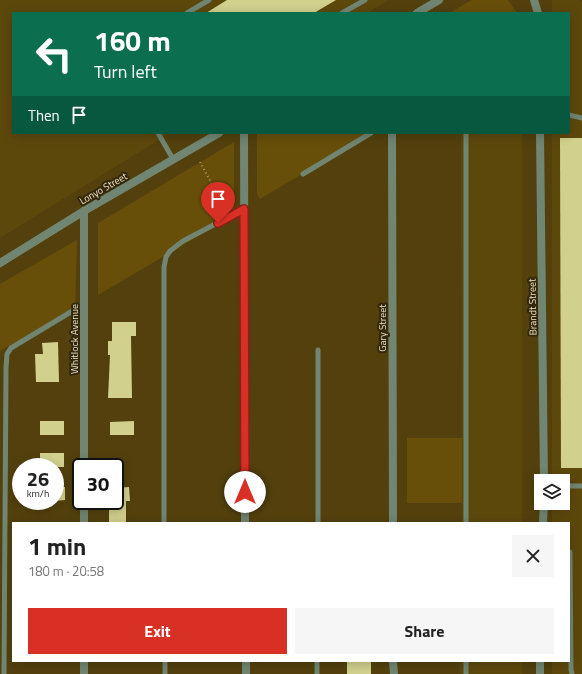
<!DOCTYPE html>
<meta charset="utf-8">
<style>
:root{--surface:#fff;--page:#f6f6f6;--text:#222;--muted:#767676;--accent:#d93025}
body{margin:0;font-family:"Titillium Web",sans-serif;background:var(--page);color:var(--text);height:100vh;display:flex;flex-direction:column;font-size:15px;white-space:nowrap}
*{box-sizing:border-box;margin:0}
p{font-size:13px;color:var(--muted)}
.icon{flex:none;width:22px;height:22px;fill:none;stroke:currentColor;stroke-width:2;stroke-linecap:round;stroke-linejoin:round}
.map{position:relative;flex:1;overflow:hidden}
.side{position:absolute;left:12px;top:522px;width:558px;height:140px;display:flex;flex-direction:column;background:var(--surface);border-radius:0px;box-shadow:0 2px 10px #0003}
.side>*{flex:none}
.guide{position:absolute;left:12px;top:12px;width:558px;height:122px;border-radius:0px;box-shadow:0 2px 10px #0003;background:#0b6e4f;color:#fff;overflow:hidden}
.buttons{position:absolute;left:534px;top:474px;display:grid;gap:8px}
.buttons a{display:grid;place-items:center;width:36px;height:36px;border-radius:0px;background:var(--surface);box-shadow:0 2px 10px #0003;font-size:20px}
.speed{position:absolute;left:12px;top:458px;display:flex;gap:8px;font-size:20px;font-weight:700;text-align:center}
.speed>*{display:grid;place-content:center;width:52px;height:52px;border-radius:50%;background:var(--surface);box-shadow:0 2px 10px #0003;line-height:1}
.speed small{font-size:10px;font-weight:400}
.speed .limit{border:2px solid #111;border-radius:6px;background:#fff;color:#111}
.pin{position:absolute;display:grid;place-items:center;width:34px;height:34px;color:#fff;margin:-41px -17px;border-radius:50% 50% 50% 0;rotate:-45deg;box-shadow:0 0 4px #0007}
.pin .icon{rotate:45deg}
.me{position:absolute;width:44px;margin:-22px;rotate:0deg;stroke-linejoin:round;filter:drop-shadow(0 0 3px #0008)}
.turn{display:flex;align-items:center;gap:14px;height:84px;padding:0 16px;font-size:18px}
.turn .icon{width:52px;height:52px;stroke-width:2.5}
.turn b{display:block;font-size:28px;line-height:34px}
.then{display:flex;align-items:center;height:38px;padding:0 16px;background:#0003;gap:8px;font-size:15px}
.round{display:grid;place-items:center;flex:none;width:42px;height:42px;border-radius:0px;background:var(--page)}
.headline{display:flex;align-items:center;justify-content:space-between;height:68px;padding:0 16px}
h1{font-size:24px;font-weight:700;line-height:30px}
.primary-button{display:flex;gap:8px;margin-top:auto;padding:8px 16px}
.primary-button a{flex:1;height:46px;border-radius:0px;background:var(--accent);color:#fff;font-size:16px;font-weight:700;line-height:46px;text-align:center}
.primary-button a+a{background:var(--page);color:var(--text)}
.map>svg:first-child{display:block}
.built{fill:#5d480c}
.green{fill:#674f0a}
.building{fill:#d1d08d}
.lines{fill:none;stroke-linecap:round;stroke-linejoin:round}
.path{stroke:#a8986f;stroke-width:2;stroke-dasharray:1 3;stroke-linecap:butt}
.service{stroke:#708672;stroke-width:5}
.minor{stroke:#708672;stroke-width:8}
.tertiary{stroke:#708672;stroke-width:8}
.route-casing{stroke:#8d1f18;stroke-width:10}
.route{stroke:#d93025;stroke-width:7}
.labels{text-anchor:middle;stroke-width:4;stroke-linejoin:round;paint-order:stroke}
.street-label{font-size:10px;fill:#f4e7c7;stroke:#33280d}
</style>
<div class="map">
<svg width="582" height="674" viewBox="0 0 582 674">
<rect width="100%" height="100%" fill="#53400d"/>
<!-- built -->
<g class="built">
<polygon points="0,0 389,0 367,13 13,13 13,133 170,133 0,238"/>
<polygon points="552,0 580,0 582,2 582,674 552,674 552,661 569,661 569,523 552,523 552,503 563,503 563,481 552,481 552,133 569,133 569,13 552,13"/>
<polygon points="461,133 522,133 522,523 462,523"/>
<rect x="460" y="661" width="62" height="13"/>
</g>
<!-- green -->
<g class="green">
<polygon points="472,0 508,0 517,13 449,13"/>
<polygon points="257,133 371,133 260,199 257,194"/>
<polygon points="234,142 234,215 98,295 98,223"/>
<polygon points="77,240 75,309 0,351 0,284"/>
<rect x="407" y="438" width="55" height="65"/>
</g>
<!-- building -->
<g class="building">
<polygon points="227,0 336,0 314,13 206,13"/>
<polygon points="560,138 582,138 582,468 561,468"/>
<polygon points="112,322 136,322 136,336 131,336 132,398 108,398 110,355 108,355 108,341 112,341"/>
<polygon points="58,342 59,382 36,382 35,354 43,354 42,343"/>
<rect x="40" y="421" width="24" height="14"/>
<polygon points="134,421 134,435 110,435 110,422"/>
<rect x="40" y="453" width="24" height="14"/>
<polygon points="55,487 65,487 65,500 55,501"/>
<polygon points="129,487 130,501 126,501 126,523 109,523 109,501 115,501 115,488"/>
<rect x="347" y="661" width="24" height="13"/>
</g>
<g class="lines">
<!-- path -->
<polyline class="path" points="200,162 226,210"/>
<!-- service -->
<g class="service">
<polyline points="187,13 209,0"/>
<polyline points="342,13 365,0"/>
<polyline points="569,115 582,118"/>
<polyline points="158,133 173,159"/>
<polyline points="303,174 371,133"/>
<polyline points="563,486 582,486"/>
<polyline points="164,523 164,267 166,257 170,251 183,241 244,209"/>
<polyline points="318,523 318,350"/>
<polyline points="466,523 466,133"/>
<polyline points="570,552 571,670 572,674"/>
<polyline points="165,661 165,674"/>
<polyline points="4,674 6,368 7,354 11,348 84,304"/>
<polyline points="317,674 317,661"/>
<polyline points="466,674 466,661"/>
</g>
<!-- minor -->
<g class="minor">
<polyline points="534,0 538,13"/>
<polyline points="244,133 245,523"/>
<polyline points="392,133 393,523"/>
<polyline points="540,133 544,481"/>
<polyline points="84,467 84,211"/>
<polyline points="84,501 84,523"/>
<polyline points="543,523 544,503"/>
<polyline points="84,661 84,674"/>
<polyline points="246,661 246,674"/>
<polyline points="393,661 394,674"/>
<polyline points="540,674 540,661"/>
</g>
<!-- tertiary -->
<g class="tertiary">
<polyline points="417,13 439,0"/>
<polyline points="0,263 84,211 219,133"/>
</g>
</g>
<g class="lines">
<defs>
<polyline id="route" points="218,223 244,209 245,492"/>
</defs>
<!-- route casing -->
<use href="#route" class="route-casing"/>
<!-- route -->
<use href="#route" class="route"/>
</g>
<g class="labels">
<!-- street labels -->
<g class="street-label">
<text transform="translate(103 188) rotate(-30)" y="4">Lonyo Street</text>
<text transform="translate(532 307) rotate(-91)" y="4">Brandt Street</text>
<text transform="translate(382 328) rotate(-90)" y="4">Gary Street</text>
<text transform="translate(74 339) rotate(-90)" y="4">Whitlock Avenue</text>
</g>
</g>
</svg>
<div class="buttons">
<a><svg class="icon" aria-label="layers" viewBox="0 0 24 24"><path d="M12 4l9 5-9 5-9-5zM3 14l9 5 9-5"/></svg></a>
</div>
<div class="speed"><div>26<small>km/h</small></div><div class="limit">30</div></div>
<div class="pin" style="left:218px;top:223px;background:#d93025"><svg class="icon" aria-label="arrive" viewBox="0 0 24 24"><path d="M6 21V4h12l-3 4 3 4H6"/></svg></div>
<svg class="me" style="left:245px;top:492px" viewBox="-20 -20 40 40"><circle r="19" fill="#fff"/><path d="M0-13L10 11 0 6-10 11z" fill="#d93025"/></svg>
<div class="guide">
<div class="turn"><svg class="icon" aria-label="left" viewBox="0 0 24 24"><path d="M17 20v-9H6M10 6l-5 5 5 5"/></svg><div><b>160 m</b>Turn left</div></div>
<div class="then">Then<svg class="icon" aria-label="arrive" viewBox="0 0 24 24"><path d="M6 21V4h12l-3 4 3 4H6"/></svg></div>
</div>
<section class="side">
<div class="headline"><div><h1>1 min</h1><p>180 m · 20:58</p></div><a class="round"><svg class="icon" aria-label="close" viewBox="0 0 24 24"><path d="M6 6l12 12M18 6L6 18"/></svg></a></div>
<div class="primary-button"><a>Exit</a><a>Share</a></div>
</section>
</div>
